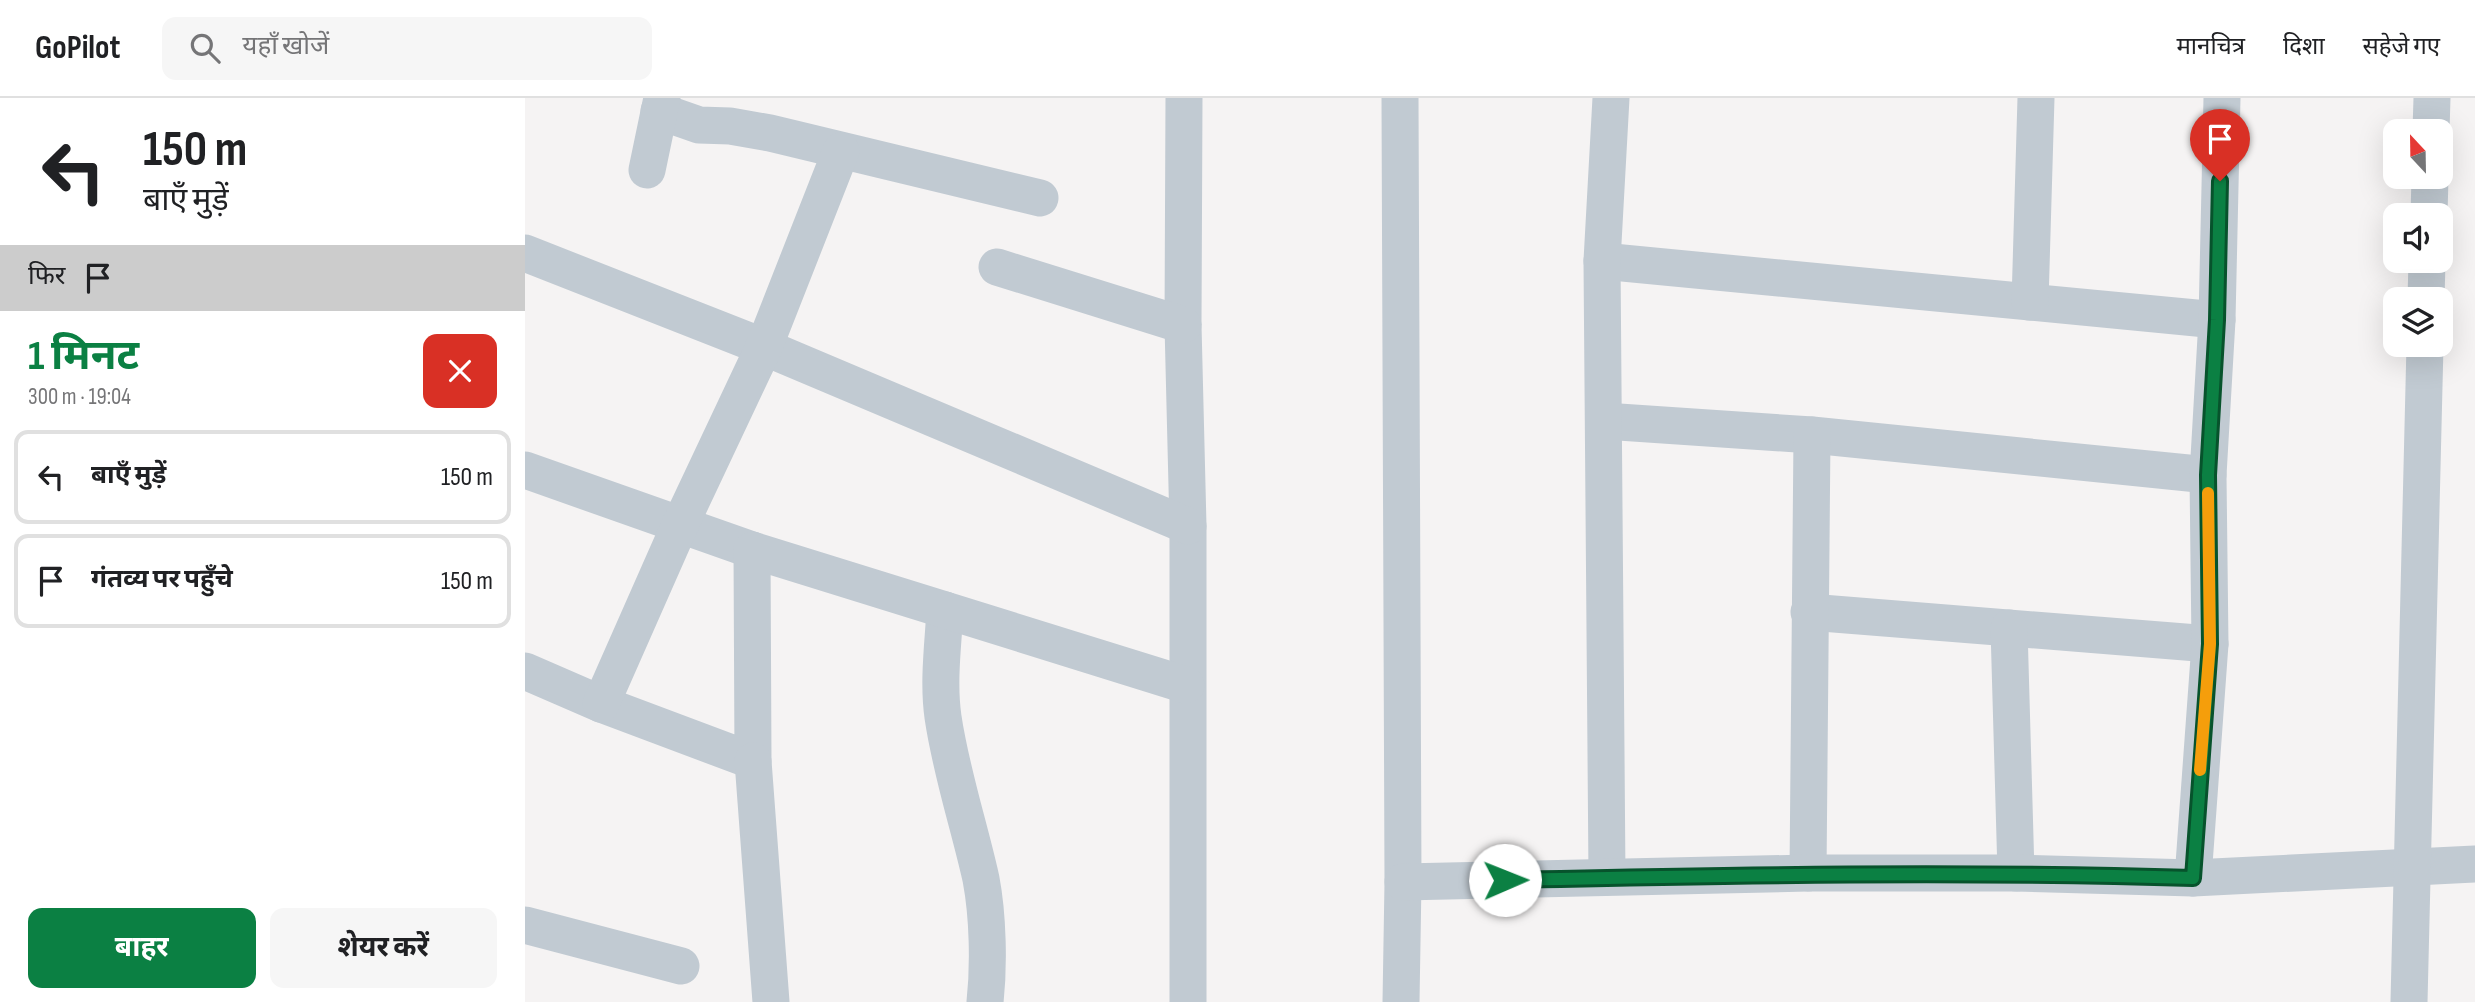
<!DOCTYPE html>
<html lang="hi">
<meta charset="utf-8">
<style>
:root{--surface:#fff;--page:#f6f6f6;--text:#202124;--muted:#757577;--line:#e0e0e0;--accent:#0b8043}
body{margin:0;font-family:"Sofia Sans Condensed","Noto Sans Devanagari",sans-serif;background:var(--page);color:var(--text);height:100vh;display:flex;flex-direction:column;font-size:26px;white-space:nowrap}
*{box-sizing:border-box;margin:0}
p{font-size:23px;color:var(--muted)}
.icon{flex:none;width:38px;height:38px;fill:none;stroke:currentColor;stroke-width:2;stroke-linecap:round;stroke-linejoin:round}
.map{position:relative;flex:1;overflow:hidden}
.drawer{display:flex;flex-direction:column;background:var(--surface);width:525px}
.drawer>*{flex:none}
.top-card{background:#fff;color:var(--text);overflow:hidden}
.needle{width:46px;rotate:338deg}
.buttons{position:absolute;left:1858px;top:21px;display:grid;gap:14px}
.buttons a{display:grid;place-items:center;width:70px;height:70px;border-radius:14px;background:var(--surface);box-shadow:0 7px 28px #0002;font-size:35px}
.pin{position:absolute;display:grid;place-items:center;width:60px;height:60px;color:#fff;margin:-72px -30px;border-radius:50% 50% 50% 0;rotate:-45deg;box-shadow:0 0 7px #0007}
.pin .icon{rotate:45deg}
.me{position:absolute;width:77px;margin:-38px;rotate:89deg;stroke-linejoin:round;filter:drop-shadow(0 0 5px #0008)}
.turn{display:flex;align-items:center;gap:24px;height:147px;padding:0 28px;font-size:32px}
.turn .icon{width:91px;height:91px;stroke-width:2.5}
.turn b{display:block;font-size:49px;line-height:60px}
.then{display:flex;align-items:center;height:66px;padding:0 28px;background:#0003;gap:14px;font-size:26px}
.round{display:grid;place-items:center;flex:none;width:74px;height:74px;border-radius:14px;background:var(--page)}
.overview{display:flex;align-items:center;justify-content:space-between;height:119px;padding:0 28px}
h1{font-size:42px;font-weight:700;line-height:52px;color:var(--accent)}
.cta{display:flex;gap:14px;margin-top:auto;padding:14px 28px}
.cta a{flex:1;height:80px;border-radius:14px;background:var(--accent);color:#fff;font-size:28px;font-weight:700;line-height:80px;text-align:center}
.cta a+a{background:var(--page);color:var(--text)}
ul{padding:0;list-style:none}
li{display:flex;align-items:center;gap:21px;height:94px;margin:0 14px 10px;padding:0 14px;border:4px solid var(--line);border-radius:14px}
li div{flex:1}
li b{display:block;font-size:26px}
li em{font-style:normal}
header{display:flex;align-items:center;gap:42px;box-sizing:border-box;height:98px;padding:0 35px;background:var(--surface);border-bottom:2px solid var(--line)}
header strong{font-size:33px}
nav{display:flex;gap:38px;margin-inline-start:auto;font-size:24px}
.search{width:490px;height:63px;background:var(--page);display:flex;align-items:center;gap:18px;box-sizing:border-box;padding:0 24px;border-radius:14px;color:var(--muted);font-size:26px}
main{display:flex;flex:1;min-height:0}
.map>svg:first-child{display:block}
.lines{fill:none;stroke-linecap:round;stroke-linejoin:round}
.minor{stroke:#c1cad2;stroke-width:37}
.route-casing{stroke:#07532c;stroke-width:18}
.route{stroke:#0b8043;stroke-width:12}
.slow{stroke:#f59e0b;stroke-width:12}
</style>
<header>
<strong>GoPilot</strong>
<div class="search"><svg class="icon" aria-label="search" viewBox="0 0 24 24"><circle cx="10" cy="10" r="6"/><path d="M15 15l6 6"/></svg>यहाँ खोजें</div>
<nav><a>मानचित्र</a><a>दिशा</a><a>सहेजे गए</a></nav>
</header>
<main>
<section class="drawer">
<div class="top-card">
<div class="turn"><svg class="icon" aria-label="left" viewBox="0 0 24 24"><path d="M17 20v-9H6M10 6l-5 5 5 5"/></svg><div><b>150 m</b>बाएँ मुड़ें</div></div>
<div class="then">फिर<svg class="icon" aria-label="arrive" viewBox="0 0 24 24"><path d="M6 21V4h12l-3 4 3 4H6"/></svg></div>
</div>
<div class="overview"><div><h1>1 मिनट</h1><p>300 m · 19:04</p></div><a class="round" style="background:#d93025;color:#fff"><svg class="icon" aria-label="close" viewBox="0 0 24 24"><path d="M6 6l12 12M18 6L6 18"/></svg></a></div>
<ul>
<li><svg class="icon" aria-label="left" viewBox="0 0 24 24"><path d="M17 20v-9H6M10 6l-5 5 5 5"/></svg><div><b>बाएँ मुड़ें</b></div><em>150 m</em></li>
<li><svg class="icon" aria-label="arrive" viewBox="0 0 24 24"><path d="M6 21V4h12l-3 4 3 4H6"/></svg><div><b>गंतव्य पर पहुँचे</b></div><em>150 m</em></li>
</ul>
<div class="cta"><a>बाहर</a><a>शेयर करें</a></div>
</section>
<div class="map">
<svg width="1950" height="904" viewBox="0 0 1950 904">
<rect width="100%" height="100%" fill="#f5f3f3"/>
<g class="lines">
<!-- minor -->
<g class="minor">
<polyline points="659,0 658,227 663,428 663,904"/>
<polyline points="875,0 878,784 876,904"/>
<polyline points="134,13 174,27 205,28 245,35 515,100"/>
<polyline points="1906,33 1907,0"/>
<polyline points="122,72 137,0"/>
<polyline points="1904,117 1905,79"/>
<polyline points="0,155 239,249 663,428"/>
<polyline points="1077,163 1692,222"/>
<polyline points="472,169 658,227"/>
<polyline points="1901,201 1902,163"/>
<polyline points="1505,204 1511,0"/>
<polyline points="1079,323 1287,337 1683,377"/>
<polyline points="0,372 227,452"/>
<path d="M 420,512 C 418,547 413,584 418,619 C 426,674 444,727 456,781 C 463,818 464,867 460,904"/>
<polyline points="1284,514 1685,546"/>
<polyline points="1484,530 1491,775"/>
<polyline points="0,573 76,606 228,663 227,452 661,587"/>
<polyline points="76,606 155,427 239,249 316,53"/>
<polyline points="228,663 246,904"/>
<polyline points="1283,775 1287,337"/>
<polyline points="1082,779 1077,163 1086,0"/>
<polyline points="1668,780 1685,546 1683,377 1692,222 1697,0"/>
<polyline points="878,784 1283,775 1491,775 1668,780 1950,766"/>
<polyline points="0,827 156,868"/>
<polyline points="1884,904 1900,247"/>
</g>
</g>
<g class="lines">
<defs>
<path id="route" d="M 980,782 C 1210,777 1439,773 1668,780 L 1685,546 L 1683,377 L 1692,222 L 1695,83"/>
</defs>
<!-- route casing -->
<use href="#route" class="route-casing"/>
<!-- route -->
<use href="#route" class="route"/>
<!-- slow -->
<polyline class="slow" points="1675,672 1685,546 1683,395"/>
</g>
</svg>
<div class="buttons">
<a><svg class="needle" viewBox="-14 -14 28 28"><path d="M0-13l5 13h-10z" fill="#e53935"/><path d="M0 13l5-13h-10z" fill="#757577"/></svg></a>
<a><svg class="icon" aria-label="sound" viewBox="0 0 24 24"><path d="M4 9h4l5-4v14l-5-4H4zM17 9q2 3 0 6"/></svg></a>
<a><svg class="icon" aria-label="layers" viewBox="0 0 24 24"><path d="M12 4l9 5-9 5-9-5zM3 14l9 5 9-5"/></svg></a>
</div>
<div class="pin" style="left:1695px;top:83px;background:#d93025"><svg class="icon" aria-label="arrive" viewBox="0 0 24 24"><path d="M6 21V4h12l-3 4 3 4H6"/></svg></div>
<svg class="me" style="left:980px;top:782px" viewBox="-20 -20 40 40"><circle r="19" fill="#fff"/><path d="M0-13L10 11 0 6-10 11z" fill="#0b8043"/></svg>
</div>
</main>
